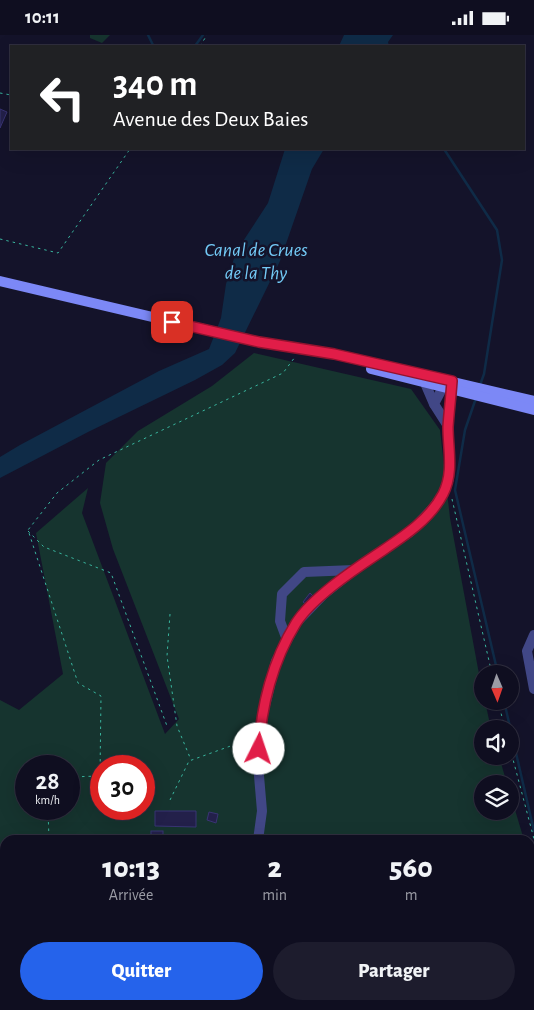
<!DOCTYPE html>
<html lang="fr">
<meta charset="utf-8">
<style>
:root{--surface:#0f0e20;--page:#1d1c2d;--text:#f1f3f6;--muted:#9b9ca5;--line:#2f2e3e;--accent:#2563eb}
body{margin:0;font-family:"Alegreya Sans",sans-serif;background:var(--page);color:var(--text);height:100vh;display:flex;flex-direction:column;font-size:19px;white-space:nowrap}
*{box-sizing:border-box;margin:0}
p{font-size:16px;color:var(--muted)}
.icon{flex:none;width:28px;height:28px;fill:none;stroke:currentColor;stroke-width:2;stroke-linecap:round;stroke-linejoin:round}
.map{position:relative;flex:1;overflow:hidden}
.sheet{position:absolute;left:0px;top:800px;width:535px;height:175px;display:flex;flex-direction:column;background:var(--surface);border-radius:15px 15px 0 0;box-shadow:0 5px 20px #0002,0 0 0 1px var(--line)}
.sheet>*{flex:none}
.hud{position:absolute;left:10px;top:10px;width:515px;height:105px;border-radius:0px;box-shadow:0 5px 20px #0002,0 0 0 1px var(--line);background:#202124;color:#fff;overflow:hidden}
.needle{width:32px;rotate:178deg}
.tools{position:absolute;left:474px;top:630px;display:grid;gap:10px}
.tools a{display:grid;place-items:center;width:45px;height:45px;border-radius:50%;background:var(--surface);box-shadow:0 5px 20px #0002,0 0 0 1px var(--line);font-size:25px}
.speed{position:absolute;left:15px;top:720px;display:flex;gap:10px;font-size:25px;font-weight:700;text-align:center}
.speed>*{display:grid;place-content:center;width:65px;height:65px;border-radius:50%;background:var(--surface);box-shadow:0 5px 20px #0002,0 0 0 1px var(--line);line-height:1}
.speed small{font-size:12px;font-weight:400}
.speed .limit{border:8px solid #d22;background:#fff;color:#111}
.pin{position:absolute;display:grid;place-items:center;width:42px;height:42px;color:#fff;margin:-21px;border-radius:10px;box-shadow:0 2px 8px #0006}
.me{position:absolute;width:55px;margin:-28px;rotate:4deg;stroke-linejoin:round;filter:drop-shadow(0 0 4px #0008)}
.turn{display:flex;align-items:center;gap:18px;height:105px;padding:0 20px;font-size:22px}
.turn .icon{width:65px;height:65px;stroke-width:2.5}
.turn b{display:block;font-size:35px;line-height:42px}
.eta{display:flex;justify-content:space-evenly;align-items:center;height:85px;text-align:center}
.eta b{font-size:30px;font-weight:800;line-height:35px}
.action{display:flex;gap:10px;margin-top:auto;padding:10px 20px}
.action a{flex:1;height:58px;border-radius:30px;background:var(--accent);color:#fff;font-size:20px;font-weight:800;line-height:58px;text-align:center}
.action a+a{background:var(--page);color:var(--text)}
.status{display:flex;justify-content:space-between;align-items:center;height:35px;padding:0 25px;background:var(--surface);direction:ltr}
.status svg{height:14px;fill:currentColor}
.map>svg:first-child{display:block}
.green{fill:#16342f;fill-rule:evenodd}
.water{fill:#0f2b47}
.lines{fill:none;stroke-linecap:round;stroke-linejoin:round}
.stream{stroke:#0f2b47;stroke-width:2.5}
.building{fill:#23204a;stroke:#393474}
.path{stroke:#39b69f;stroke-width:1;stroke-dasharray:2.5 4;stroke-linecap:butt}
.street{stroke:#414786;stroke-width:10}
.secondary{stroke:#7c88f6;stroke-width:10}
.route-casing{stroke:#92132f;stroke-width:12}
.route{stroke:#e11d48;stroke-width:9}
.labels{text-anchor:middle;stroke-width:5;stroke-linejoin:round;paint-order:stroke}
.water-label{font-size:20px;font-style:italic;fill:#73caf6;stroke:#14132a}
</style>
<div class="status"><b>10:11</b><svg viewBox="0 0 49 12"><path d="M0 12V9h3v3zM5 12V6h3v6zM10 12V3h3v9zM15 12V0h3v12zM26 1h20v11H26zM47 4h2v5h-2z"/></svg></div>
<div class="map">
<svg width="534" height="975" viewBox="0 0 534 975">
<rect width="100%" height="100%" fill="#14132a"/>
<!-- green -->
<g class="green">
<polygon points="90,0 110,0 102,8 90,3"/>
<path d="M 254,318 L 411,354 L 440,395 L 450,483 L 482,655 L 482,666 L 485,666 L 491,694 L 482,694 L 482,721 L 499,721 L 507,749 L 482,749 L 482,776 L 510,776 L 510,758 L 524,805 L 5,805 L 5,970 L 530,970 L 530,825 L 534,838 L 534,975 L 337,975 L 308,972 L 305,975 L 0,975 L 0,665 L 19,675 L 63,639 L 36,498 L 88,453 L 82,478 L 165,699 L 179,684 L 113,514 L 100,468 L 106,428 L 138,396 L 212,351 ZM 26,731 L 69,731 L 69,774 L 26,774 ZM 101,731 L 144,731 L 144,774 L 101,774 Z"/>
</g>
<!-- water -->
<g class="water">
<polygon points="344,0 393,0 388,7 389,11 339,11"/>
<polygon points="285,114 324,114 312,134 280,226 235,318 222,330 195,345 88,397 0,443 0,422 20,410 159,336 209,314 221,283 226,249 236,217 268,168"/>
</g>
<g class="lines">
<!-- stream -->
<g class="stream">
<polyline points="148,0 153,10"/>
<polyline points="133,11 154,11"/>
<polyline points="195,11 203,0"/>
<polyline points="444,114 497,195 502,225 484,339 480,350"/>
<polyline points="476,363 465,395 455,455 498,639"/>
<polyline points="504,666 534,796"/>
</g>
</g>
<!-- building -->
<g class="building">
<polygon points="0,74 7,77 0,93"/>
<polygon points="310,558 314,562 307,570 303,567"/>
<polygon points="155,776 196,776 196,792 155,791"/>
<polygon points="209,777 218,779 216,788 207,785"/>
<rect x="151" y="796" width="12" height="9"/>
<rect x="194" y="801" width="21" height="4"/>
<polygon points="149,970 168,970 170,975 139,975"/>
<polygon points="199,970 210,970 209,975 199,975"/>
</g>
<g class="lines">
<!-- path -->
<g class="path">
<polyline points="200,11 207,0"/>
<polyline points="0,58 11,60"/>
<polyline points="0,204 58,218 130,114"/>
<polyline points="452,464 492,639"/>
<polyline points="28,496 44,512 111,538 167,691"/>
<polyline points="170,579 167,621 177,691 191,725"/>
<polyline points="498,666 505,694"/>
<polyline points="510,713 534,804"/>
<polyline points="69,742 100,741 101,661 78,648 28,495 57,458 99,425 283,338 295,322"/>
<polyline points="170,765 189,726 250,704"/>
<polyline points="48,774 49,805"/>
<polyline points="84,970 89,975"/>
</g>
<!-- street -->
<g class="street">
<polyline points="425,348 434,369"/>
<polyline points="448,391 434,369 443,352 450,347"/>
<polyline points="534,600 527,616 534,654"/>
<polyline points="287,605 280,586 282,559 304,537 354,535"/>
<polyline points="258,805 262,776 258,729 260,691 276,626 297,587 324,559 354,535 410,497 433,473 443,459 449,444 450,424 448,391 452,347"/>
<polyline points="187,970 188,975"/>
</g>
<!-- secondary -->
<g class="secondary">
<polyline points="0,246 259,307 334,319 534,366"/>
<polyline points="371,334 534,375"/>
</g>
</g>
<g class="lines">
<defs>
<path id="route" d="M 172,287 L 259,307 L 334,319 L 452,346 C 451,361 449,377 448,392 C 448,414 454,438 443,459 C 429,486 401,503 376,520 C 352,536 312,563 296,588 C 273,625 261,671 259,714"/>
</defs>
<!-- route casing -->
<use href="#route" class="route-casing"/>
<!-- route -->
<use href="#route" class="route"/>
</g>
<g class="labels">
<!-- water labels -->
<g class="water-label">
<text x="256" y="221">Canal de Crues<tspan x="256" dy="23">de la Thy</tspan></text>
</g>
</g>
</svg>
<div class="tools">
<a><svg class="needle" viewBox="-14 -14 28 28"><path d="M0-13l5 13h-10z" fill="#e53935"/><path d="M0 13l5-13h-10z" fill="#9b9ca5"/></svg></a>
<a><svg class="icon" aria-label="sound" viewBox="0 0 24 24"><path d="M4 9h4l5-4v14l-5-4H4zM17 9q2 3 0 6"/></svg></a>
<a><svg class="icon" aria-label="layers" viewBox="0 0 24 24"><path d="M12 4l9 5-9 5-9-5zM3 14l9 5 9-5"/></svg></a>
</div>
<div class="speed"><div>28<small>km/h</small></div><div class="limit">30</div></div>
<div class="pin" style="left:172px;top:287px;background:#d93025"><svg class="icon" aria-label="arrive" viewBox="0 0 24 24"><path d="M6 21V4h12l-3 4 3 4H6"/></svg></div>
<svg class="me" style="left:259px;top:714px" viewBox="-20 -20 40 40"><circle r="19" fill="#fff"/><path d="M0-13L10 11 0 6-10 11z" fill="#e11d48"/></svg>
<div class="hud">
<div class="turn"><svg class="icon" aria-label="left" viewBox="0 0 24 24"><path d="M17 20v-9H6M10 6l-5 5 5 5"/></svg><div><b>340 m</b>Avenue des Deux Baies</div></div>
</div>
<section class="sheet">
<div class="eta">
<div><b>10:13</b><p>Arrivée</p></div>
<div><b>2</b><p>min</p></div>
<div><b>560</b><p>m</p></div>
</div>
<div class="action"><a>Quitter</a><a>Partager</a></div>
</section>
</div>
